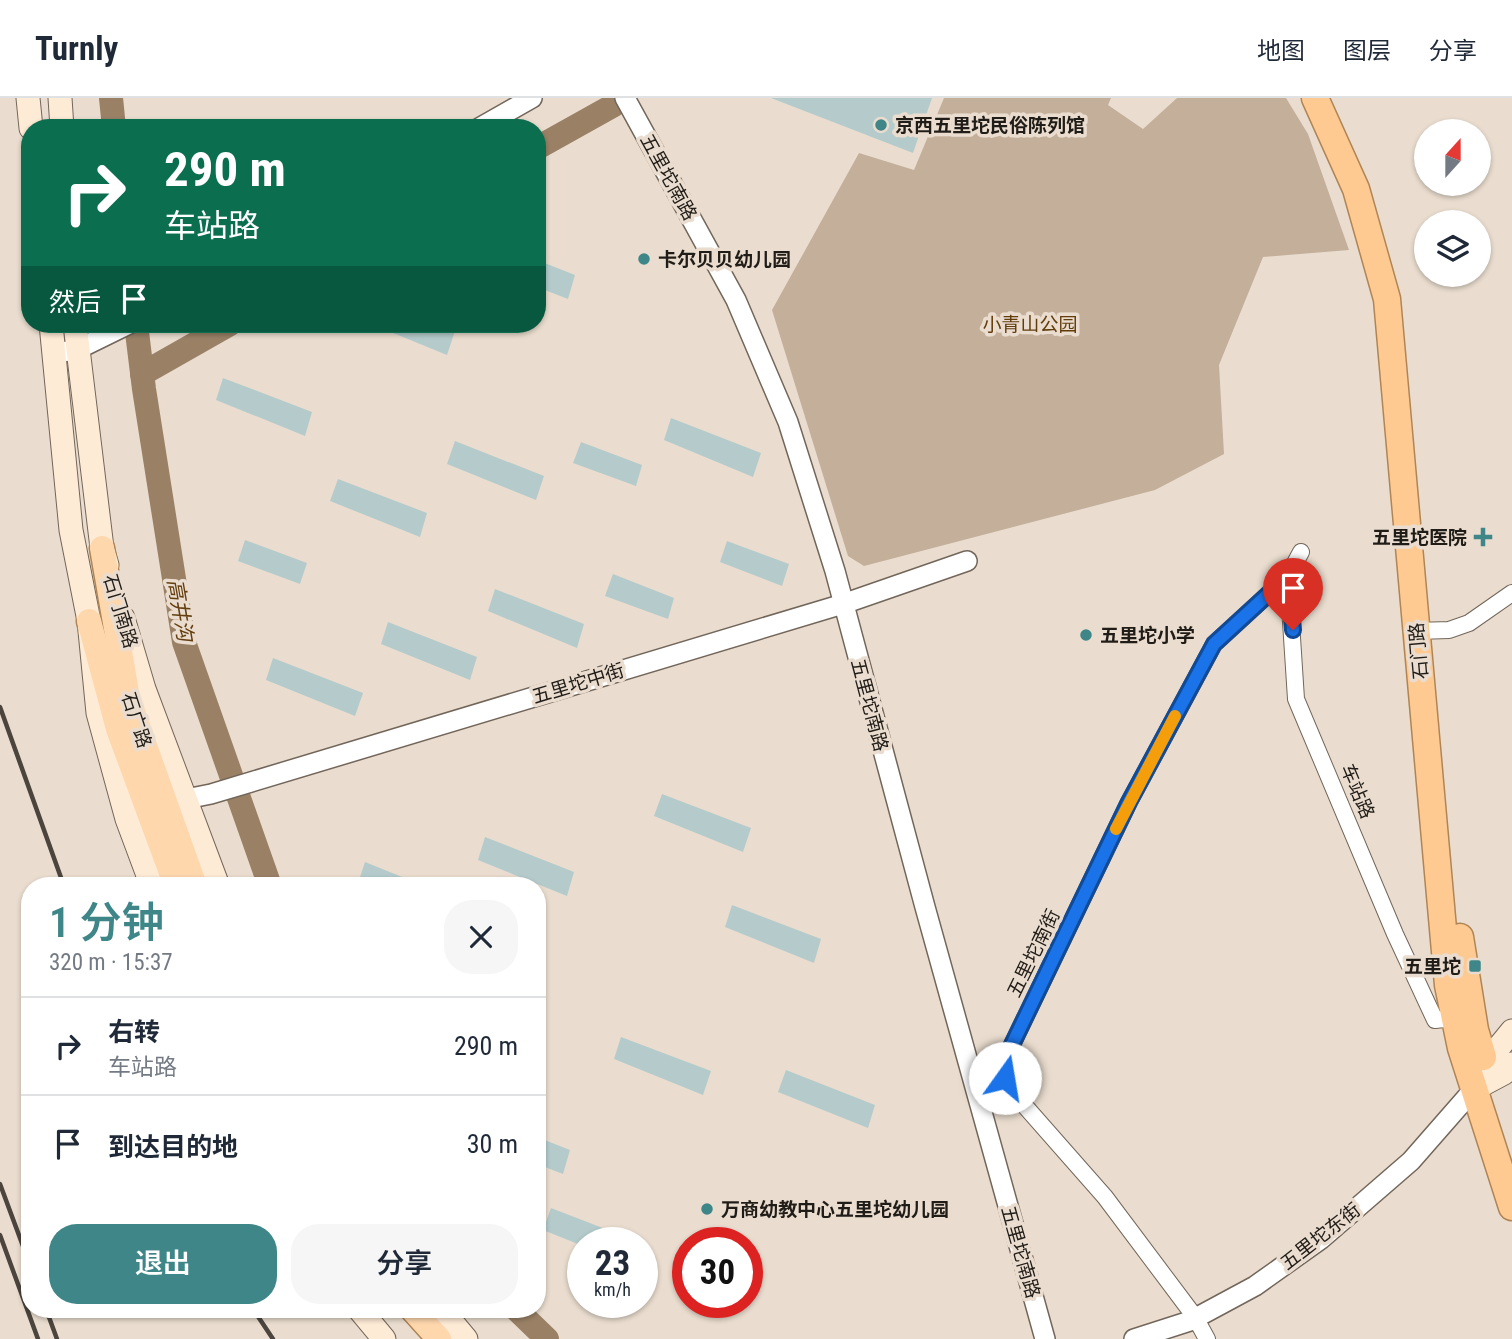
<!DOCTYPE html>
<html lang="zh">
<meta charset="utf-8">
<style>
:root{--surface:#fff;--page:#f6f6f7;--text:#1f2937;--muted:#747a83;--line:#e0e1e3;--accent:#3e8687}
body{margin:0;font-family:"Roboto Condensed","Noto Sans SC",sans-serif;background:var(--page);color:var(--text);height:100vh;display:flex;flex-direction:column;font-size:26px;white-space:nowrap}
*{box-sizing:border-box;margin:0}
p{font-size:23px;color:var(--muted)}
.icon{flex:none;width:38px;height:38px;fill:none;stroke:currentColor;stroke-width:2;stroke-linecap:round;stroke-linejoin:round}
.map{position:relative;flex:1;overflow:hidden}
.side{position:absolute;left:21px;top:779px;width:525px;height:441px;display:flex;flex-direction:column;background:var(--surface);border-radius:28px;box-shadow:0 2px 5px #0004}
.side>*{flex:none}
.banner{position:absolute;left:21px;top:21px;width:525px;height:214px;border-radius:28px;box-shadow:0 2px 5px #0004;background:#0b6e4f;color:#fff;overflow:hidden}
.needle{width:46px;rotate:21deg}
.tools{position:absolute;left:1414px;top:21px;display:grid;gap:14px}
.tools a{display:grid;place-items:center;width:77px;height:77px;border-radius:50%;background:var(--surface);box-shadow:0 2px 5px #0004;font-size:35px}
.speed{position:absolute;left:567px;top:1129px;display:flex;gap:14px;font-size:35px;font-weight:700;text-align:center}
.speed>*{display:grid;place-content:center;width:91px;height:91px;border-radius:50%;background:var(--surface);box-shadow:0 2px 5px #0004;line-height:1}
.speed small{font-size:18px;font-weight:400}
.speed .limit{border:10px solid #d22;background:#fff;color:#111}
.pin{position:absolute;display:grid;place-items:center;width:60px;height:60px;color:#fff;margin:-72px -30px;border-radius:50% 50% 50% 0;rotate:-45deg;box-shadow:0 0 7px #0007}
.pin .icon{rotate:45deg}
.me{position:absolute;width:77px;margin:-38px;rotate:13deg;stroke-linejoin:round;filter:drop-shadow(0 0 5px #0008)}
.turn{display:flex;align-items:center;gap:24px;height:147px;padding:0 28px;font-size:32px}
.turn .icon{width:91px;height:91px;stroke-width:2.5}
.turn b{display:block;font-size:49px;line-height:60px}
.then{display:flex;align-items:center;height:66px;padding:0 28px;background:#0003;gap:14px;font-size:26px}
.round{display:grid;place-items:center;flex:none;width:74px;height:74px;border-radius:28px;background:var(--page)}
.overview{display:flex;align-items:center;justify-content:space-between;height:119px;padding:0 28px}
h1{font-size:42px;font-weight:600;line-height:52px;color:var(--accent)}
.button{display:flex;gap:14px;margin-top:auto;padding:14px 28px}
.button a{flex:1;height:80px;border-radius:28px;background:var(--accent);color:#fff;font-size:28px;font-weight:600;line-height:80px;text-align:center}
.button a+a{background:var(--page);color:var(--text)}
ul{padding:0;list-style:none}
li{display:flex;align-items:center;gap:21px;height:98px;padding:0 28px;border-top:2px solid var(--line)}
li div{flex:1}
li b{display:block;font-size:26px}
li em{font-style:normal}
header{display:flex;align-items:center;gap:42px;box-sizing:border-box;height:98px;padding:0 35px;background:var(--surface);border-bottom:2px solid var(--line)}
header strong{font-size:33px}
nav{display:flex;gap:38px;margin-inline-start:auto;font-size:24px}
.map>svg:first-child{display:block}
.green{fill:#c3af9a}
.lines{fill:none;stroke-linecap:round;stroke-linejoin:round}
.river{stroke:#9a8166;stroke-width:24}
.building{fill:#b5cbcb}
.minor-casing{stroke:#72665a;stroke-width:18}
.tertiary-casing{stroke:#72665a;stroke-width:22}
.secondary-casing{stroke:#72665a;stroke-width:25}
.primary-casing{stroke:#b08555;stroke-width:27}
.trunk-casing{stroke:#b08555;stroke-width:29}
.minor{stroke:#fff;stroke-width:16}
.tertiary{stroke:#fff;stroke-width:19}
.secondary{stroke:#feebd6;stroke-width:23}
.primary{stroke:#fed7ad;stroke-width:24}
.trunk{stroke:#feca92;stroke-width:26}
.rail{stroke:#4b453e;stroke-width:4.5}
.route-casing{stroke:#114b97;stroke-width:18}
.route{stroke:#1a73e8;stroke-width:12}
.slow{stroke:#f59e0b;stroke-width:12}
.poi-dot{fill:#3e8687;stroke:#eaddcf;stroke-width:2.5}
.labels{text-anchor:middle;stroke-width:7;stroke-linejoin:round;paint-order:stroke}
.poi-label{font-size:19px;font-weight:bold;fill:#201c17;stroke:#eaddcf;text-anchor:start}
.street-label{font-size:19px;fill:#201c17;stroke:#eaddcf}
.park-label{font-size:19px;fill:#613d0c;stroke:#eaddcf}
.water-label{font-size:21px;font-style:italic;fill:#643f0f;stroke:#eaddcf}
</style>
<header>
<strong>Turnly</strong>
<nav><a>地图</a><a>图层</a><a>分享</a></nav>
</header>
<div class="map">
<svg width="1512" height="1241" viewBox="0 0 1512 1241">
<rect width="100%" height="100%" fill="#eaddcf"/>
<!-- green -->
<polygon class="green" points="944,0 1111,0 1108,7 1143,31 1177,0 1286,0 1308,36 1349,152 1263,159 1219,267 1224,356 1155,392 864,468 848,458 772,212 859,55 914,72"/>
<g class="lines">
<!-- river -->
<g class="river">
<polyline points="111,0 114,30"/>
<polyline points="537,50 614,7"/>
<polyline points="136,226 144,291 184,544 270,788"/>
<polyline points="142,276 230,226"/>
<polyline points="516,1211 547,1241"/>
</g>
</g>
<!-- building -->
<g class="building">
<polygon points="771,0 932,0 913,55"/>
<polygon points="537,162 575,177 568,201 537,189"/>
<polygon points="371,226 435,226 455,233 447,257"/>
<polygon points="223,280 312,314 305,338 216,302"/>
<polygon points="671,320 761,355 753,379 664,342"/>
<polygon points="455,343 544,378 536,402 447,366"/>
<polygon points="581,344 642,367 636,388 573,365"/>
<polygon points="338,381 427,415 420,439 330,403"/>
<polygon points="245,442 307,465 300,486 238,463"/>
<polygon points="727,443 789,466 782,488 720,464"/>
<polygon points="613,476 674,500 668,521 605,498"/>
<polygon points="495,491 584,526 577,550 488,513"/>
<polygon points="388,524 477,559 470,582 381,546"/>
<polygon points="273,560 363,595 355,618 266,582"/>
<polygon points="662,696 751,730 743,754 654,718"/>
<polygon points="485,739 574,774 567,798 478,762"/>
<polygon points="365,764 422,787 422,788 357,788"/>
<polygon points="732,807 821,841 814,865 725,829"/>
<polygon points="621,939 711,973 703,997 614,961"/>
<polygon points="786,972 875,1007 868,1030 778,994"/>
<polygon points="537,1039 570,1052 563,1076 537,1066"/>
<polygon points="551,1110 639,1144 583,1144 583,1148 543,1132"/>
</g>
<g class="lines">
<defs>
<g id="minor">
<polyline points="1301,454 1288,478 1296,601 1395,836 1435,922 1454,920"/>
<polyline points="1416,533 1449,532 1469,525 1512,495"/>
<polyline points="1207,1241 1195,1219 1105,1099 1017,999 1005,980 1008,955 1129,704 1214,546 1288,478"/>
</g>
<g id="tertiary">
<polyline points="625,0 736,202 788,324 835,473 925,809 1045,1241"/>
<polyline points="479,30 532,0"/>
<polyline points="54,255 76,252 129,226"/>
<polyline points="186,701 211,696 843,506 967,463"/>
<polyline points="1134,1241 1190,1223 1255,1188 1321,1141 1411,1063 1474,991"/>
</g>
<g id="secondary">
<polyline points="28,0 31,30"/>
<polyline points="60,0 62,30"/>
<polyline points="51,226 71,432 89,523 98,615 127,721 152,788"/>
<polyline points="75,226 102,450 107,467"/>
<polyline points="123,520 144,591 218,788"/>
<polyline points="1479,978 1485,966 1512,933"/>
<polyline points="1474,991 1504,975 1512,966"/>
<polyline points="359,1211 384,1241"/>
<polyline points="441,1211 466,1241"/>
</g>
<g id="primary">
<polyline points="102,450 128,600 195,788"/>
<polyline points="89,523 118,631 176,788"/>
<polyline points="412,1211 439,1241"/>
</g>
<g id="trunk">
<polyline points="1315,0 1356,91 1387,201 1448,887 1461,950 1512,1109"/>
<polyline points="1460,839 1475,932 1483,959"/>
</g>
</defs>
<!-- minor casing -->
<use href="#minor" class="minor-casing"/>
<!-- tertiary casing -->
<use href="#tertiary" class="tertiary-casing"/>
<!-- secondary casing -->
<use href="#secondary" class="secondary-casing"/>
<!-- primary casing -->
<use href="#primary" class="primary-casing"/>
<!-- trunk casing -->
<use href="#trunk" class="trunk-casing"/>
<!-- minor -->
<use href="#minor" class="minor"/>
<!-- tertiary -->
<use href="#tertiary" class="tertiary"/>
<!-- secondary -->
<use href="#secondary" class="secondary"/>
<!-- primary -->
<use href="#primary" class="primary"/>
<!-- trunk -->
<use href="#trunk" class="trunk"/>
<!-- rail -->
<g class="rail">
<polyline points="0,609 64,788"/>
<polyline points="0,1086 30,1167"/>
<polyline points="0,1137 38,1241"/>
<polyline points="46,1211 57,1241"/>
<polyline points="253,1211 273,1241"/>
</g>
</g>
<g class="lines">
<defs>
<polyline id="route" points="1005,980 1008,955 1129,704 1214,546 1288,478 1293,532"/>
</defs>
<!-- route casing -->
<use href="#route" class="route-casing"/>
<!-- route -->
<use href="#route" class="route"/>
<!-- slow -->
<polyline class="slow" points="1116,731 1175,618"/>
</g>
<!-- markers -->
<g class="poi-dot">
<circle cx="881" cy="27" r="7"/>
<circle cx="644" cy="161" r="7"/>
<path d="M1479.5 428.5h7v7h7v7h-7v7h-7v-7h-7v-7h7z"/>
<circle cx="1086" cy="537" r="7"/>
<rect x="1468" y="861" width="14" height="14" rx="3.5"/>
<circle cx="707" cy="1111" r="7"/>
</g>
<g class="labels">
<!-- poi labels -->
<g class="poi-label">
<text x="895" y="34">京西五里坨民俗陈列馆</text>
<text x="658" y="168">卡尔贝贝幼儿园</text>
<text x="1467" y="446" text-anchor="end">五里坨医院</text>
<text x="1100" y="544">五里坨小学</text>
<text x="1461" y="875" text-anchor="end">五里坨</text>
<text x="721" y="1118">万商幼教中心五里坨幼儿园</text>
</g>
<!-- street labels -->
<g class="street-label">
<text transform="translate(669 79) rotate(61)" y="7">五里坨南路</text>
<text transform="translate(121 513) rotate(73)" y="7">石门南路</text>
<text transform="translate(1418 553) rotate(-95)" y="7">石门路</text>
<text transform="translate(578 585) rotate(-17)" y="7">五里坨中街</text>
<text transform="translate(870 607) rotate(75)" y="7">五里坨南路</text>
<text transform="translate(137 622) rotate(72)" y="7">石广路</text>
<text transform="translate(1358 693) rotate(67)" y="7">车站路</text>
<text transform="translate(1033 855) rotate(-64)" y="7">五里坨南街</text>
<text transform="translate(1320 1138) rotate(-38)" y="7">五里坨东街</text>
<text transform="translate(1021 1154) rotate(74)" y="7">五里坨南路</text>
</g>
<!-- park labels -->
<g class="park-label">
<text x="1030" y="233">小青山公园</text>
</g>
<!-- water labels -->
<g class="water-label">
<text transform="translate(180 512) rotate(80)" y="7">高井沟</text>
</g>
</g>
</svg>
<div class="tools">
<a><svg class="needle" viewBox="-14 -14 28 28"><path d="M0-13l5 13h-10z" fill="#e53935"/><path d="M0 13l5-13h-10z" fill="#747a83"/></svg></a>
<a><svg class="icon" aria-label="layers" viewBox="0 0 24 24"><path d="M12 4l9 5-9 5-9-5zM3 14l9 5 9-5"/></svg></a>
</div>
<div class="speed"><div>23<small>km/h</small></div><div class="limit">30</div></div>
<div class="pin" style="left:1293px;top:532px;background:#d93025"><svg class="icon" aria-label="arrive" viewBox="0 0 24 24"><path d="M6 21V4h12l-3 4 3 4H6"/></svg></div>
<svg class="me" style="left:1005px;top:980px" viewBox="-20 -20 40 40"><circle r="19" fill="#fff"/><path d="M0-13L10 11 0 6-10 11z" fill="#1a73e8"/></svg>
<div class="banner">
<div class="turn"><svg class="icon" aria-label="right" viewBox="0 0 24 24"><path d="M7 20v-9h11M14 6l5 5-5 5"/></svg><div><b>290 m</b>车站路</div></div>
<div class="then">然后<svg class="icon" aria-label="arrive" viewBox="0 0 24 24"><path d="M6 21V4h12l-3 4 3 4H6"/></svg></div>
</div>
<section class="side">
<div class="overview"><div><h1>1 分钟</h1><p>320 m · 15:37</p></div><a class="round"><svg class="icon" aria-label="close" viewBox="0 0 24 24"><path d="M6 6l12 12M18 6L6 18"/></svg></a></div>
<ul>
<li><svg class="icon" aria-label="right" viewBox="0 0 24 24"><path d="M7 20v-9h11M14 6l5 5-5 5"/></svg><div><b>右转</b><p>车站路</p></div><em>290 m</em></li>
<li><svg class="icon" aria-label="arrive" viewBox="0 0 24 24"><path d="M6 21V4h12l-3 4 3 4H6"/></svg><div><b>到达目的地</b></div><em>30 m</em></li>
</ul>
<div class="button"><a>退出</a><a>分享</a></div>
</section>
</div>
